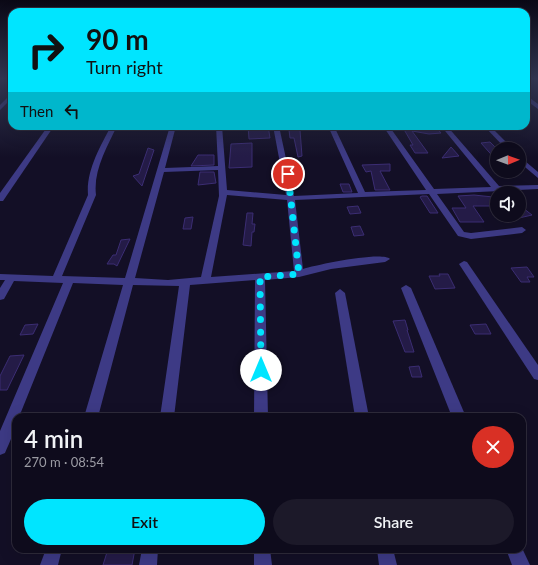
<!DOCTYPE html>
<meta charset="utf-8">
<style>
:root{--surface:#0e0b1c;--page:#1c1929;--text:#f1f3f6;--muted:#9b9ba3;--line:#2e2b3b;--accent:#00e5ff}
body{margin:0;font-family:Lato,sans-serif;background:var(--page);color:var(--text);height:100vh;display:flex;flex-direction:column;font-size:15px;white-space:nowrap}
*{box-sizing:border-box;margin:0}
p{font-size:13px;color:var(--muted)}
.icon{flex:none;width:22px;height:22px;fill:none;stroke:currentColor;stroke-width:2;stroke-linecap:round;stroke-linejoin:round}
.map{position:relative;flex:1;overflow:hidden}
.panel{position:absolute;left:12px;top:413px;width:514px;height:140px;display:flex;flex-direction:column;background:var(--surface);border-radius:12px;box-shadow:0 4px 16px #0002,0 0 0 1px var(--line)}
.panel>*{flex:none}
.top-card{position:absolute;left:8px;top:8px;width:522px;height:122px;border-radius:12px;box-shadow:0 4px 16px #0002,0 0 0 1px var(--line);background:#00e5ff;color:#111;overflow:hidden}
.needle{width:26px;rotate:89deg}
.buttons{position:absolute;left:490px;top:142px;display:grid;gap:8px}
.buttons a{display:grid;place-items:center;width:36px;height:36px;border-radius:50%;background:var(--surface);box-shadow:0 4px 16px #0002,0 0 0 1px var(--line);font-size:20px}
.pin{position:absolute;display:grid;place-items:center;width:34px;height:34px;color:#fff;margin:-17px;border:2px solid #fff;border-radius:50%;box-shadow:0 1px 4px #0007}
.me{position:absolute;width:44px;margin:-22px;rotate:0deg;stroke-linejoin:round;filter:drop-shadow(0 0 3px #0008)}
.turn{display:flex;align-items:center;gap:14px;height:84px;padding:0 12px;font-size:18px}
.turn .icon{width:52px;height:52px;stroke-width:2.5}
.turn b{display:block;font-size:28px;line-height:34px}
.then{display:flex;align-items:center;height:38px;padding:0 12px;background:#0003;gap:8px;font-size:15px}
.round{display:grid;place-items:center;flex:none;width:42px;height:42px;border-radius:21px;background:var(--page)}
.summary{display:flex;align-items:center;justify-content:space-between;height:68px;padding:0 12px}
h1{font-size:24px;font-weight:600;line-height:30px}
.cta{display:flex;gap:8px;margin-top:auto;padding:8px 12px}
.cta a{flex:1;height:46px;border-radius:24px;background:var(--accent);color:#111;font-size:16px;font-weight:600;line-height:46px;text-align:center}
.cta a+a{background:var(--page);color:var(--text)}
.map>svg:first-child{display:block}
.building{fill:#241b47;stroke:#3b2d73}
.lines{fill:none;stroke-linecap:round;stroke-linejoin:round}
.minor{fill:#3d3a85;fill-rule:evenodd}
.tertiary{fill:#3d3a85;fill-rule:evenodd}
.route{stroke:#00e5ff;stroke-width:7;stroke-dasharray:0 12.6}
</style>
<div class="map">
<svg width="538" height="565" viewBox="0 0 538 565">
<rect width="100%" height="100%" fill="#130f26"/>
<!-- building -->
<g class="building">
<polygon points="248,126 268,126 270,138 249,139"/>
<polygon points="402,126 435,126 441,133 429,134 412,131 428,153 415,153 410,145 413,145"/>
<polygon points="289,130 300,130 302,156 298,157 294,138 290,138"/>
<polygon points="490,142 497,149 497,161 481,143"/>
<polygon points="252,143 252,167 229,168 231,144"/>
<polygon points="451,147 459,156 442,158"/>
<polygon points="148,148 154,150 142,186 133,176 139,174"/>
<polygon points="198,155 214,155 214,165 191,166"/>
<polygon points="390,164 390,171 380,171 390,190 375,190 371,171 366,172 362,165"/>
<polygon points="200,172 214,172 216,183 198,185"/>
<polygon points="340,184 349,184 352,192 343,192"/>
<polygon points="474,195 493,197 497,206 473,206 484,222 460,222 452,208 466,208 458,196"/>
<polygon points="422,196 427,196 438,213 430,213 420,197"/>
<polygon points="519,205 532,215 519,218"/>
<polygon points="358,206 361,213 350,214 347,207"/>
<polygon points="247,213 253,213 252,224 255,224 254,232 252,232 251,246 243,245"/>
<polygon points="193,217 191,229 183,229 185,218"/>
<polygon points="360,226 364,235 354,236 351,227"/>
<polygon points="130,239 117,266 114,264 107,264 113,255 116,255 121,240"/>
<polygon points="527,267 534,277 527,277 530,282 521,282 511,268"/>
<polygon points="439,274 448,274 455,288 435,289 429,276 440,276"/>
<polygon points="405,320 408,330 407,330 414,352 405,352 393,321"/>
<polygon points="38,324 33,334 20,335 25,325"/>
<polygon points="486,324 491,334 475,334 470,325"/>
<polygon points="24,355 7,390 0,390 0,376 10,356"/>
<polygon points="419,366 422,377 412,377 409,367"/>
<polygon points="108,549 135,549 132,565 103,565"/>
</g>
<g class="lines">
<!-- minor -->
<g class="minor">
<polygon points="535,78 538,78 538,80"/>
<polygon points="12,93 12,98 0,110 0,105"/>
<polygon points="526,95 538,104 538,109 526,100"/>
<polygon points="48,126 54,126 3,201 0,201 0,193"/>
<path d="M 111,126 L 117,126 C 107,147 93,171 96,195 L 62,276 L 125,278 L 170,126 L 176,126 L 165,168 L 218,166 L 216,126 L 222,126 L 227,190 L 286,195 L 273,126 L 279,126 L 294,196 L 358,193 L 328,126 L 334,126 L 365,192 L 426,190 L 383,126 L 389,126 L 434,189 L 491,187 L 441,126 L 447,126 L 499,186 L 538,185 L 538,189 L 437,194 L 464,232 L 471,233 L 522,227 L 526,230 L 522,233 L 471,239 L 458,236 L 429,194 L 295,200 L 303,269 C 316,265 382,251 390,259 L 385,262 L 331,269 L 299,277 L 265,280 L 268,417 L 254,417 L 255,280 L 190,285 L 174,417 L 160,417 L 179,286 L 133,285 L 98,417 L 84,417 L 123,285 L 73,283 L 19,417 L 16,417 C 16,430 10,441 5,453 L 0,455 L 0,431 L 63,283 L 14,281 L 4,299 L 0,300 L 0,288 L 5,280 L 0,280 L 0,274 L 53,276 L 88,195 C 86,171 100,147 111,126 ZM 218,170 L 219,196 L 201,277 L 168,280 L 135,278 L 164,172 ZM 227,195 L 287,200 L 294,271 L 211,277 Z"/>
<polygon points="464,261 467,262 538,365 538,380 534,379 459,264"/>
<polygon points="406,285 411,288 466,417 452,417 401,288"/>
<polygon points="340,289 345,293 369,417 355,417 335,293"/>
<polygon points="522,548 530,565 512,565 506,549"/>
<polygon points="46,549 62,549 58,565 40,565"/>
<polygon points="142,549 158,549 157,565 139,565"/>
<polygon points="254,549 270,549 272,565 254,565"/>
<polygon points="377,549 393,549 397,565 379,565"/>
</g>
<!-- tertiary -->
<g class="tertiary">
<polygon points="484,126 490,126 513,149 506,149"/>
<polygon points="519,156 538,172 538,178 519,162"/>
</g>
</g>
<!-- sky -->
<linearGradient id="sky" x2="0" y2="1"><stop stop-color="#0a0815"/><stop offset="0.5" stop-color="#333752"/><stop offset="1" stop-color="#333752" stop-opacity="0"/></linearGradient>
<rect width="538" height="157" fill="url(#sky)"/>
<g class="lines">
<!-- route -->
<polyline class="route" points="261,370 260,277 299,274 288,174"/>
</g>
</svg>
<div class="buttons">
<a><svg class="needle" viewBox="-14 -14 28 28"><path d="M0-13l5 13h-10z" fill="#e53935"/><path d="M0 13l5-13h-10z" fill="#9b9ba3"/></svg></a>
<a><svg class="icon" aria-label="sound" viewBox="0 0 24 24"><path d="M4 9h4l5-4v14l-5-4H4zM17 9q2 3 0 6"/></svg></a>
</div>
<div class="pin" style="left:288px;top:174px;background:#d93025"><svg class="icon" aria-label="arrive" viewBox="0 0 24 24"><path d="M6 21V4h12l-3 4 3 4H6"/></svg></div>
<svg class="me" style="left:261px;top:370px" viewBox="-20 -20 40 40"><circle r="19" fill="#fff"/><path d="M0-13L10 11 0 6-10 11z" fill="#00e5ff"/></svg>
<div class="top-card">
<div class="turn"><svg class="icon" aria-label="right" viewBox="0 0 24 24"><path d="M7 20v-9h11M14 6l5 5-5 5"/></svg><div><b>90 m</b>Turn right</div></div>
<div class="then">Then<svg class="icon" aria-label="left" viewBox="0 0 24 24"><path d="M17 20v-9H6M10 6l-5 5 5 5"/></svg></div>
</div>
<section class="panel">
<div class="summary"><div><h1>4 min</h1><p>270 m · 08:54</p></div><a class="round" style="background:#d93025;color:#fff"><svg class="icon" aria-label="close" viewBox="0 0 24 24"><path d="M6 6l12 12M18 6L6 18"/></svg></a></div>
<div class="cta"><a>Exit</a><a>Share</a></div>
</section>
</div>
